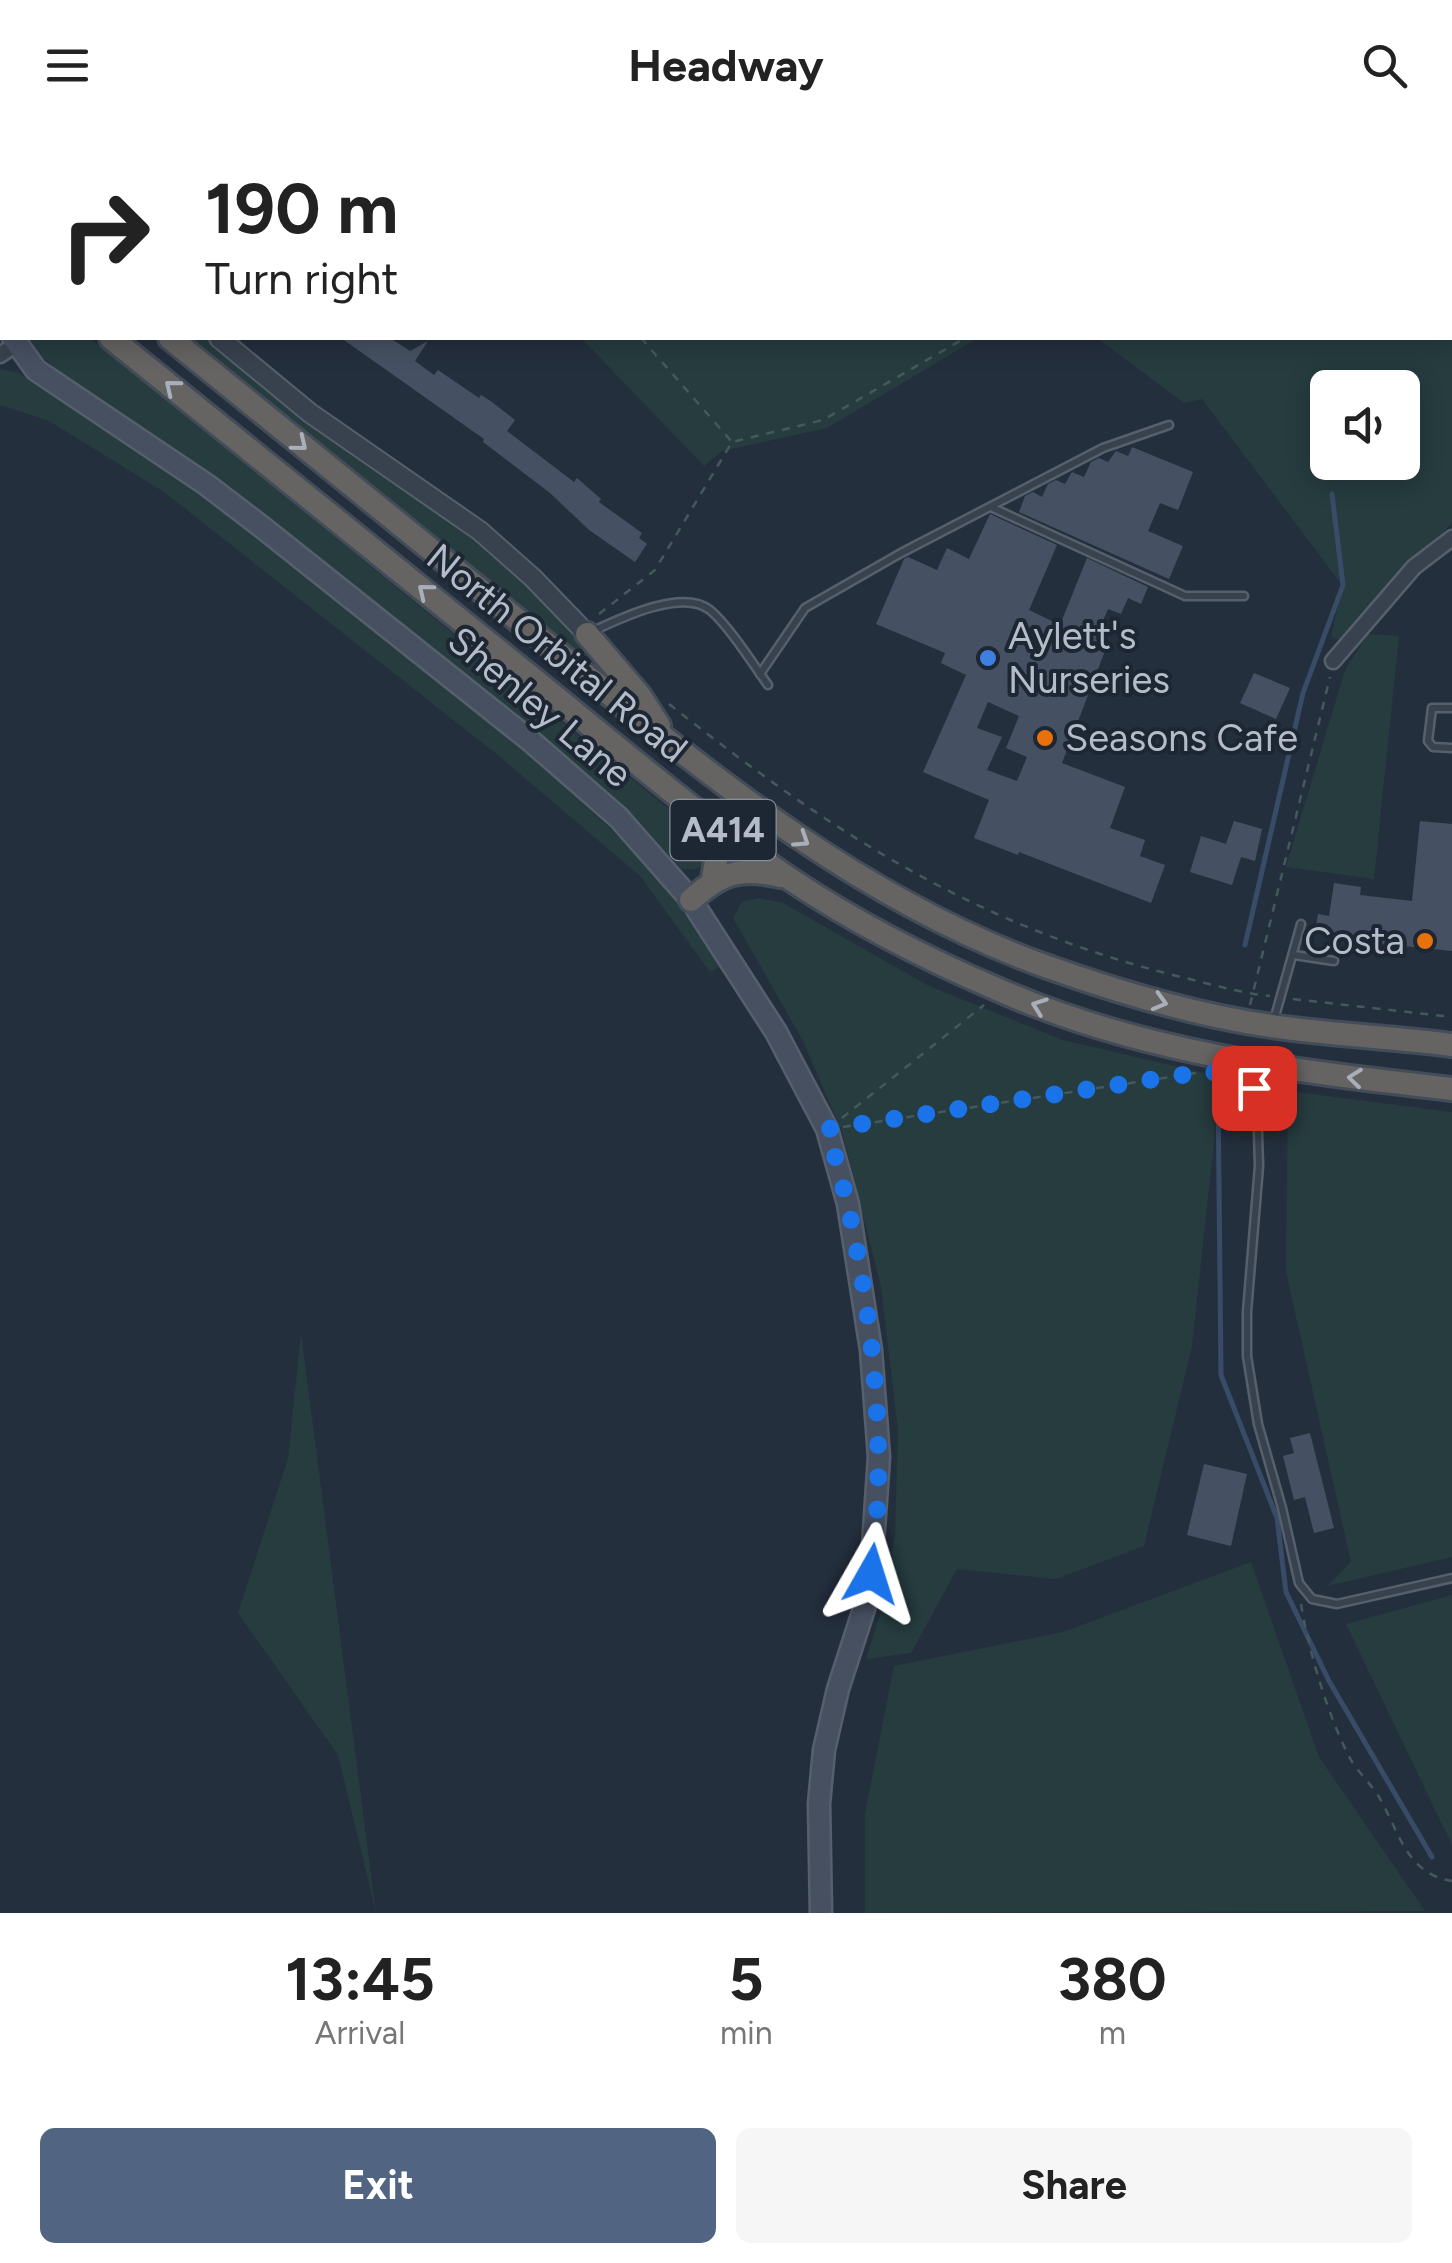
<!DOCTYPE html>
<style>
:root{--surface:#fff;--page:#f6f6f6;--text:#222;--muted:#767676;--accent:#516482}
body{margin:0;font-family:Figtree,sans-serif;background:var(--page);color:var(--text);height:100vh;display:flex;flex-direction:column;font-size:38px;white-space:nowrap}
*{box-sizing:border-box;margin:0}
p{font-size:32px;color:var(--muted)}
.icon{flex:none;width:55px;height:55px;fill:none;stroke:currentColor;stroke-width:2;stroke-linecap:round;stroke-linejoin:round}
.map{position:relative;height:1783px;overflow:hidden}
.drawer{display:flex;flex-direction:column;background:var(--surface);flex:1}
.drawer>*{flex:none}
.banner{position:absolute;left:0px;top:0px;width:1452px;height:210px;box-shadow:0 5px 25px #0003;background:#fff;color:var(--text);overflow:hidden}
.controls{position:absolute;left:1310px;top:240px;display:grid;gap:20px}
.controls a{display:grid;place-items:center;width:110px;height:110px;border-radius:15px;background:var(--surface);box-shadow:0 5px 25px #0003;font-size:50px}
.pin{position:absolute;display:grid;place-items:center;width:85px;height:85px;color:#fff;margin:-42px;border-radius:20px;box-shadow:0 5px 15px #0006}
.me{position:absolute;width:110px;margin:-55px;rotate:6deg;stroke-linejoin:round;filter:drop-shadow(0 0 8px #0008)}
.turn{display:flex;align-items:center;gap:35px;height:210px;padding:0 40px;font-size:45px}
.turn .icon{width:130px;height:130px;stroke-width:2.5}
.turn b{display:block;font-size:70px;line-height:85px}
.eta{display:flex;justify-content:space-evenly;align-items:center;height:170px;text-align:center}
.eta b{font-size:60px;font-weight:700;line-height:70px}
.cta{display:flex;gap:20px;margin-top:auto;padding:20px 40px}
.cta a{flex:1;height:115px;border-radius:15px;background:var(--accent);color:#fff;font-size:40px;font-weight:700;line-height:115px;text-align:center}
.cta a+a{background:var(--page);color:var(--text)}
header{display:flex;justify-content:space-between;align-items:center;height:130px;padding:0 40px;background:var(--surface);font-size:45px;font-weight:700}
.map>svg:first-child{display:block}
.green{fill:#263c3f;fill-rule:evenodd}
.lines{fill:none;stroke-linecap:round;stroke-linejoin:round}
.stream{stroke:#394c67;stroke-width:5}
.building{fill:#455162;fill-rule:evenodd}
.service-casing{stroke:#565f6c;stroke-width:11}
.minor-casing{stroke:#565f6c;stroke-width:19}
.tertiary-casing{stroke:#565f6c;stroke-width:22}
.secondary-casing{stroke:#565f6c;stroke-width:25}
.trunk-casing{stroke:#434c59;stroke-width:28}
.path{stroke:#44595c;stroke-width:2.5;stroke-dasharray:8 8;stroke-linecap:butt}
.service{stroke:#38414e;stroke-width:6}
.minor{stroke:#38414e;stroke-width:14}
.tertiary{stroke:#38414e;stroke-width:18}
.secondary{stroke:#465061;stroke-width:20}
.trunk{stroke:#656462;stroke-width:22}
.oneway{stroke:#a8afba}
.route{stroke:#1a73e8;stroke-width:18;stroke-dasharray:0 32.4}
.shop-dot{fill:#3f7fe0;stroke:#1d2633;stroke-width:4}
.food-dot{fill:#e8710a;stroke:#1d2633;stroke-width:4}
.labels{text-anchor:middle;stroke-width:8;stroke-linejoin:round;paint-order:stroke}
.shield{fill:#1d2633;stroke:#878f9c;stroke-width:2.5}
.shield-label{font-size:35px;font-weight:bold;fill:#b4bcc9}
.poi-label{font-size:38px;fill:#b4bcc9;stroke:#1d2633;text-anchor:start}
.street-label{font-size:38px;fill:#b4bcc9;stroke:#1d2633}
</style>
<header><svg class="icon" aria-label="menu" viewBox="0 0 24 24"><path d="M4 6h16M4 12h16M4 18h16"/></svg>Headway<svg class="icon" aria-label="search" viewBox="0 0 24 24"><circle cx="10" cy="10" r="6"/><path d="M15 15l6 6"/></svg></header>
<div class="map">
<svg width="1452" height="1783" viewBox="0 0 1452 1783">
<rect width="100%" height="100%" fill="#242f3e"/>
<!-- green -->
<g class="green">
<path d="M 389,0 L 1452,0 L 1452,393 L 1375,470 L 1343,511 L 1331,507 L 1342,455 L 1202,269 L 1184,273 L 1097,208 L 1450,208 L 1450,2 ZM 1328,258 L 1402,258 L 1402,332 L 1328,332 Z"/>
<path d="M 27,208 L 90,208 L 691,697 L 709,722 C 706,738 696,741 681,739 L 637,689 L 605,659 L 178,324 L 56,239 L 38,223 Z"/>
<polygon points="188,208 206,208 258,251 496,423 593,520 585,528"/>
<polygon points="581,208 978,208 827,298 722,321 704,336"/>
<polygon points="0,239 19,243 242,394 516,612 629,716 666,757 720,836 710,842 640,746 499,626 164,362 49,291 0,275"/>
<polygon points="1368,504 1399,506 1374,749 1286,737 1345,540"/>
<polygon points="759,768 783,773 929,856 1063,910 1217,946 1214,1012 1192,1216 1144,1416 1056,1449 957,1439 911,1523 866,1529 885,1469 895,1404 898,1300 881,1157 842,1002 803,911 733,788 742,772"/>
<polygon points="1288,961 1452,982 1452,1427 1327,1456 1351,1432 1286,1142"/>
<polygon points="301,1203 376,1783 338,1625 238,1483 288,1328"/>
<polygon points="1251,1432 1319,1627 1425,1781 865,1783 865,1683 894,1536 1063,1502"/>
<polygon points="1452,1465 1452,1715 1346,1494"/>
</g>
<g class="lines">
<!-- stream -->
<g class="stream">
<polyline points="1245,815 1303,563 1343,455 1332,364"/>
<polyline points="1218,958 1221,1245 1277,1388 1286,1462 1329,1551 1432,1727"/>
</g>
</g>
<!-- building -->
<g class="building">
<polygon points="341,208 390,208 410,221 428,211 415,231 434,245 438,240 479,268 481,265 492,272 515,290 507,301 574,352 577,348 601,369 599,372 642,403 639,408 647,414 635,432 589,400 550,363 483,312 484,309"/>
<polygon points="1132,317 1193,342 1178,380 1160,373 1148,401 1183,416 1169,449 1019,382 1025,366 1033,362 1042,367 1048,354 1056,350 1065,354 1072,342 1084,347 1091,332 1099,328 1108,332 1116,321 1128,326"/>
<path d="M 990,384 L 1057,415 L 1029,480 L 1060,495 L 1087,428 L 1148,457 L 1141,474 L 1128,468 L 1121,484 L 1108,479 L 1095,509 L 1108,513 L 1062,633 L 1125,657 L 1110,698 L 1145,710 L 1140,726 L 1165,735 L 1151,773 L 1019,722 L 1018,725 L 974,708 L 989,670 L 923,642 L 966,545 L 941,533 L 945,523 L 876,494 L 904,429 L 908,427 L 937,440 L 947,418 L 969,429 ZM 988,572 L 1019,586 L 1006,618 L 1027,627 L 1017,651 L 987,640 L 1002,607 L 977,598 Z"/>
<polygon points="1254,543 1290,558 1276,589 1240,573"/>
<polygon points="1234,691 1262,699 1255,731 1241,727 1232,755 1190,742 1201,706 1226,714"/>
<polygon points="1420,691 1452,694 1452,821 1364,812 1315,802 1318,784 1329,786 1334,753 1361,757 1360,765 1412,771"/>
<polygon points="1310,1303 1334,1398 1314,1403 1305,1367 1294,1370 1283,1326 1294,1323 1290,1308"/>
<polygon points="1204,1334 1247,1344 1231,1416 1187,1405"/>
</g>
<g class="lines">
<defs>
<g id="service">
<polyline points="993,378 1185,466 1244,466"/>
<path d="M 593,501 C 621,488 683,458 710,480 C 729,496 753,534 768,555"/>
<polyline points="760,544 805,478 901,423 1103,318 1169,295"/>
<polyline points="1452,578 1432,578 1428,611 1433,617 1452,618"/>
<polyline points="1294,825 1334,831"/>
<polyline points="1274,890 1301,794"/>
<polyline points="1256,936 1259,1036 1247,1182 1247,1226 1258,1294 1282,1378 1299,1453 1312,1469 1337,1474 1452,1448"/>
</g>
<g id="minor">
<polyline points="89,0 90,2"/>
<polyline points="0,225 15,215"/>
<polyline points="1333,531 1414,437 1452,408"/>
</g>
<g id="tertiary">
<polyline points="53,2 53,0"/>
<polyline points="219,208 310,283 480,401 533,448 587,504"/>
</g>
<polyline id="secondary" points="13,208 36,240 207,355 262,397 532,612 619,688 691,770 776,902 827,999 848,1074 871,1220 879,1327 871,1444 864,1479 838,1559 824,1620 819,1674 821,1783"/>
<g id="trunk">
<polyline points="3,0 10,2"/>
<polyline points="0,71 2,73"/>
<polyline points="0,118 2,120"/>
<path d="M 111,208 C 246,317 381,426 516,535 C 606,607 694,684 790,749 C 856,793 926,829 999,860 C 1142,923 1298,942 1452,959"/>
<path d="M 170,208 C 295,310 421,411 546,513 C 701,638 855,768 1045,836 C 1118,862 1194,885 1271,896 C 1331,905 1392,907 1452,915"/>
<polyline points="587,504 640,566 659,596"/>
<polyline points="699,689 718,719 713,749"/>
<path d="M 691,770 C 722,742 740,737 781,746"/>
</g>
</defs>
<!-- service casing -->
<use href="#service" class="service-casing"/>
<!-- minor casing -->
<use href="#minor" class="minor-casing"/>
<!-- tertiary casing -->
<use href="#tertiary" class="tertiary-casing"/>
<!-- secondary casing -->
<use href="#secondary" class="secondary-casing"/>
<!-- trunk casing -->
<use href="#trunk" class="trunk-casing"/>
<!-- path -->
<g class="path">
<polyline points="477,0 480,2"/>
<polyline points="1003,0 1004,2"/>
<polyline points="568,2 572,0"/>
<polyline points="0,161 2,161"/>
<polyline points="641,208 732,312"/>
<polyline points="599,484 655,440 732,312 823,290 965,208"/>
<path d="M 669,574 C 831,702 977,797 1181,847 C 1211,854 1240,863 1270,866"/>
<polyline points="1293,869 1452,887"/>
<polyline points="1250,875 1330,547"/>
<polyline points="842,988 984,875"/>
<polyline points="843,997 1196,943"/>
<path d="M 1301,1474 C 1308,1519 1329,1590 1351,1630 C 1359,1643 1371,1654 1379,1667 C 1399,1701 1406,1744 1452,1751"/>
</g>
<!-- service -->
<use href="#service" class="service"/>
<!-- minor -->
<use href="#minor" class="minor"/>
<!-- tertiary -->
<use href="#tertiary" class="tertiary"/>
<!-- secondary -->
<use href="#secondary" class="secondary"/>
<!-- trunk -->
<use href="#trunk" class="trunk"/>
</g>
<!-- one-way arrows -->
<defs><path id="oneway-chevron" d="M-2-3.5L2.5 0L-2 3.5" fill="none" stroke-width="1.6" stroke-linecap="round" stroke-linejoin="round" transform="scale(2.5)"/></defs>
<g class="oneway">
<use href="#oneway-chevron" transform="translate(172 257) rotate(-141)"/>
<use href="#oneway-chevron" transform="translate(300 314) rotate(39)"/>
<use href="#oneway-chevron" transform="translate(425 461) rotate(-141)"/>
<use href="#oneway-chevron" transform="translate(802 710) rotate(33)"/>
<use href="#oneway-chevron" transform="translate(1160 872) rotate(16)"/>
<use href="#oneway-chevron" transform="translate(1039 876) rotate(-160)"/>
<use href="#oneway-chevron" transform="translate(1355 948) rotate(-174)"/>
</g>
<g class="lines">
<!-- route -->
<path class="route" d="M 871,1444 C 891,1308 868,1130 827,999 L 1208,941 L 1254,951 L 1254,958"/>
</g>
<!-- markers -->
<circle class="shop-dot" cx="988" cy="528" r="10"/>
<g class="food-dot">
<circle cx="1045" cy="608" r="10"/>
<circle cx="1425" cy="811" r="10"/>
</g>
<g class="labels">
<!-- shield labels -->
<rect class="shield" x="670.5" y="670" width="105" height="60" rx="8"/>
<g class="shield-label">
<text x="723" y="712">A414</text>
</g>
<!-- poi labels -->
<g class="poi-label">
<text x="1008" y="519">Aylett's<tspan x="1008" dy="44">Nurseries</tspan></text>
<text x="1065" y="621">Seasons Cafe</text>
<text x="1405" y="824" text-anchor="end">Costa</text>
</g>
<!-- street labels -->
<g class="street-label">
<text transform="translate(557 523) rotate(39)" y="13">North Orbital Road</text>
<text transform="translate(540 577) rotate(40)" y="13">Shenley Lane</text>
</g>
</g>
</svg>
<div class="controls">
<a><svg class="icon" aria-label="sound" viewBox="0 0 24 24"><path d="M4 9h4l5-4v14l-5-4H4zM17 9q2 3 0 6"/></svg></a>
</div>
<div class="pin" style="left:1254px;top:958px;background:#d93025"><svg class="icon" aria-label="arrive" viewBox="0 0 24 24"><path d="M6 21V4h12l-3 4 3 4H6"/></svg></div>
<svg class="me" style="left:871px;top:1444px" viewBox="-20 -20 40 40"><path d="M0-17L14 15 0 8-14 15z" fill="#1a73e8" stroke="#fff" stroke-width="4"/></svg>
<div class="banner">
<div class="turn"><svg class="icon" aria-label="right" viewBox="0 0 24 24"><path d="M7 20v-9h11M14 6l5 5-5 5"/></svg><div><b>190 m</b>Turn right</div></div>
</div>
</div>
<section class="drawer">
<div class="eta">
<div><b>13:45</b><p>Arrival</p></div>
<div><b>5</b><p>min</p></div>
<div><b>380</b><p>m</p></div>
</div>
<div class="cta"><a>Exit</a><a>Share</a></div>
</section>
